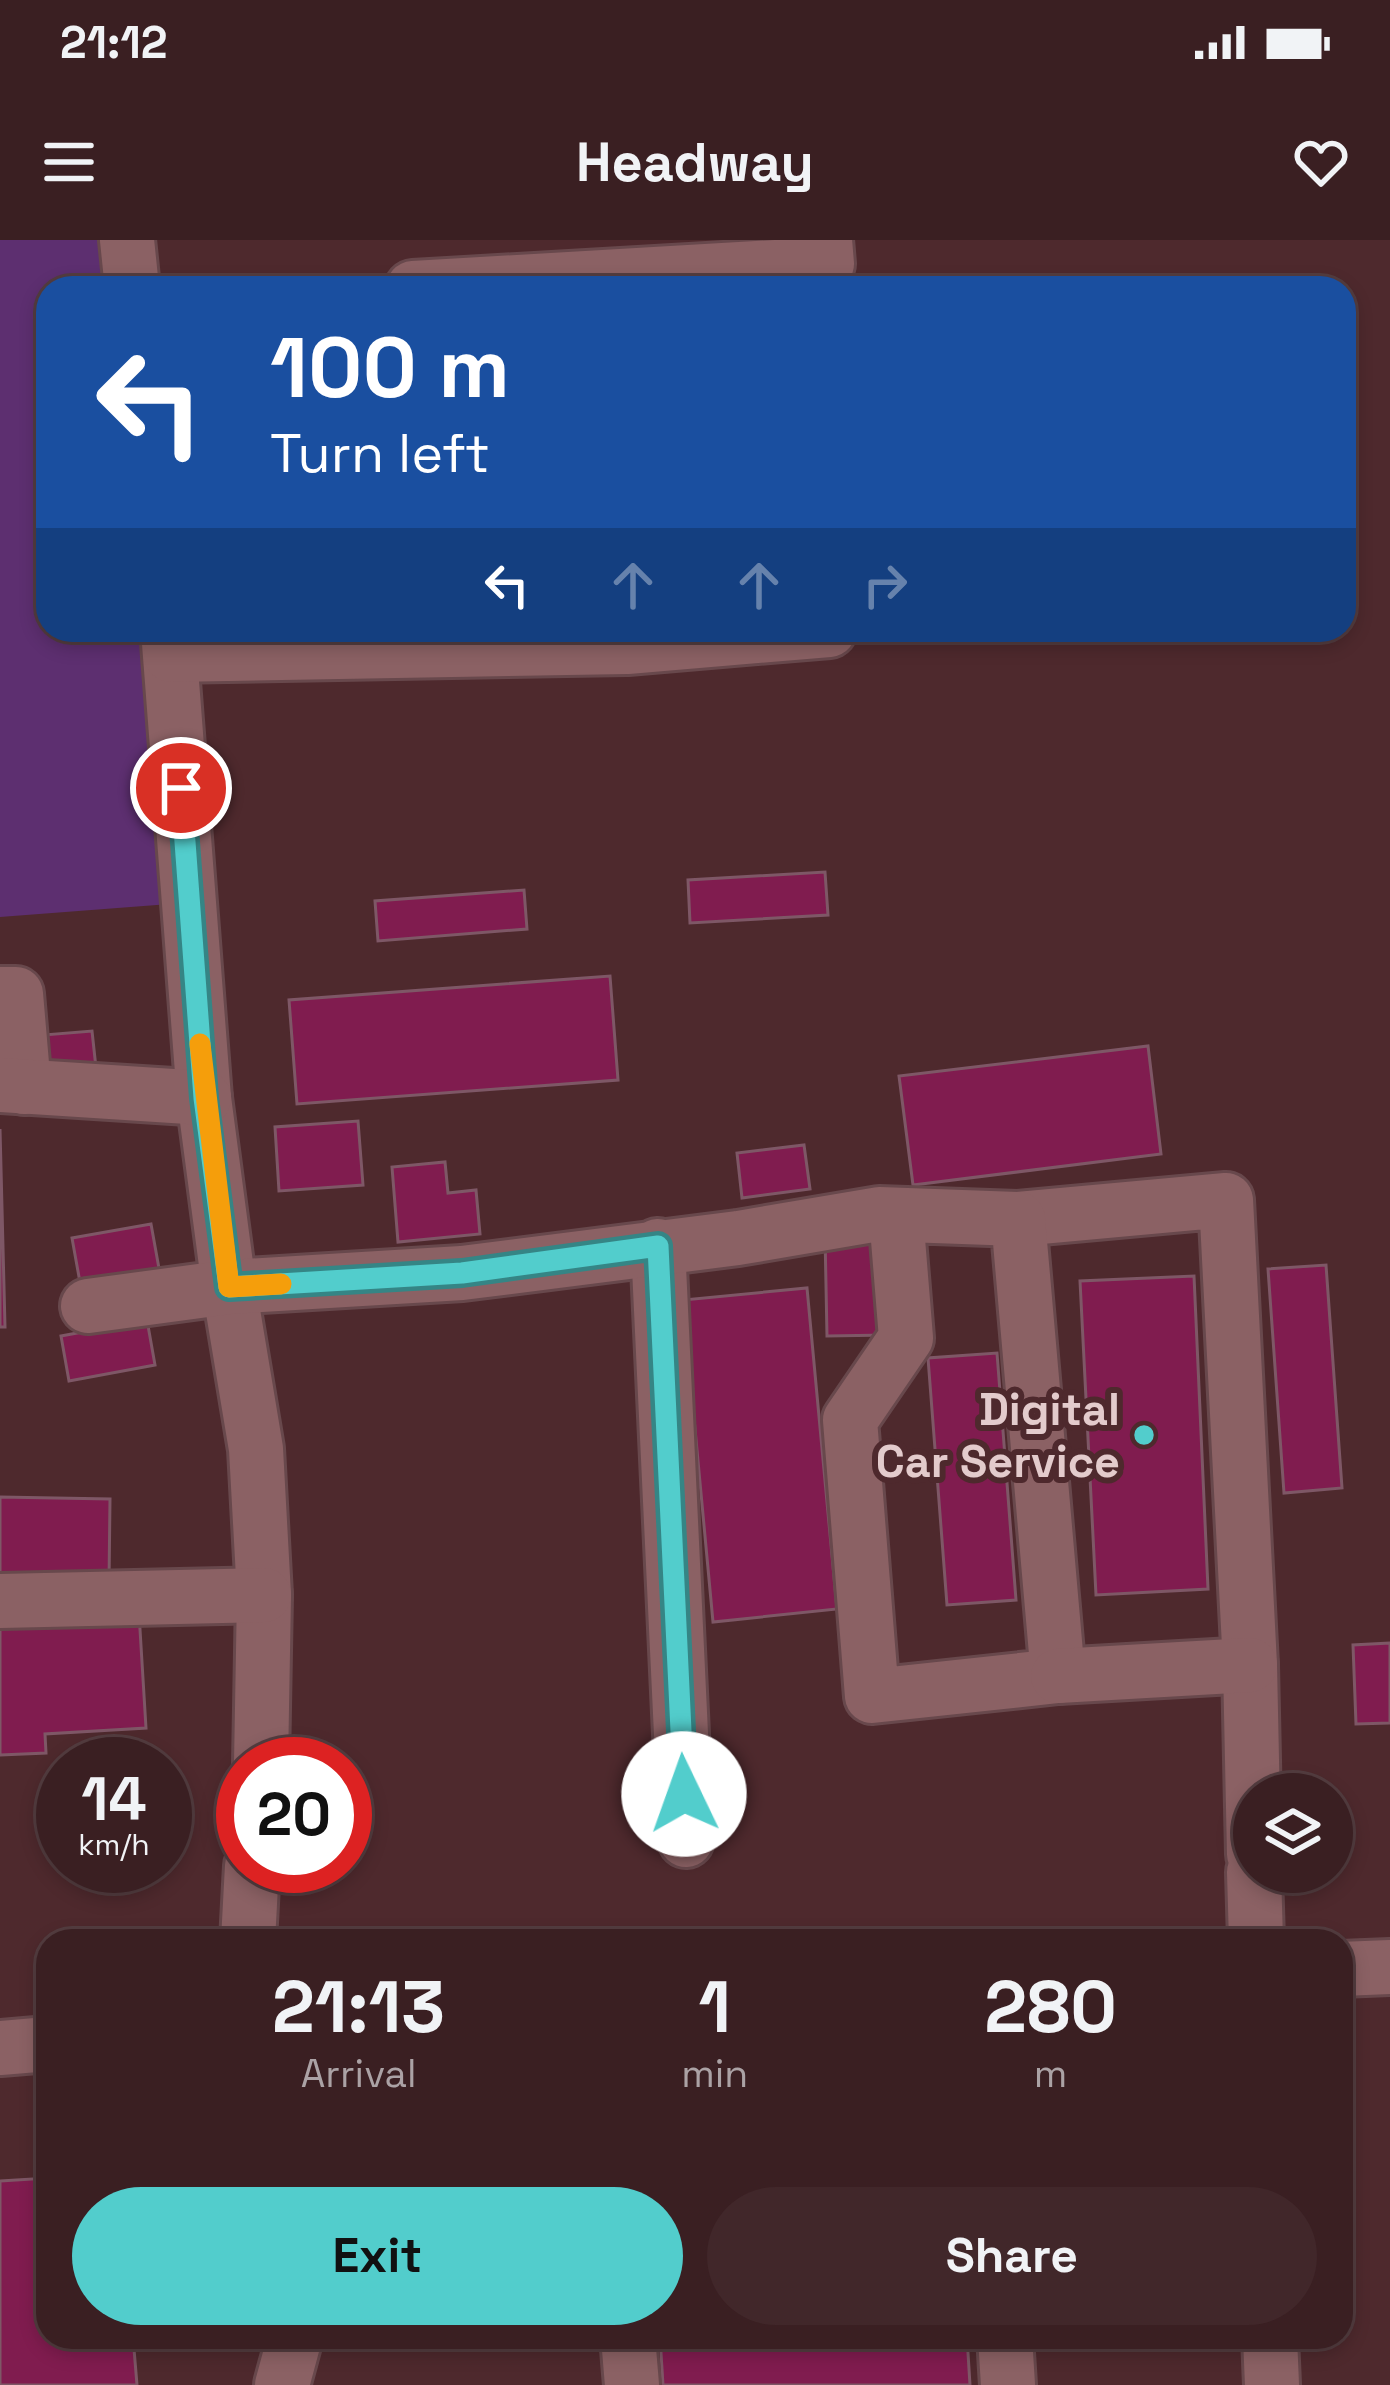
<!DOCTYPE html>
<style>
:root{--surface:#3a1f22;--page:#41272a;--text:#f1f3f6;--muted:#aba2a5;--line:#543d40;--accent:#52cdcc}
body{margin:0;font-family:"Space Grotesk",sans-serif;background:var(--page);color:var(--text);height:100vh;display:flex;flex-direction:column;font-size:45px;white-space:nowrap}
*{box-sizing:border-box;margin:0}
p{font-size:39px;color:var(--muted)}
.icon{flex:none;width:66px;height:66px;fill:none;stroke:currentColor;stroke-width:2;stroke-linecap:round;stroke-linejoin:round}
.map{position:relative;flex:1;overflow:hidden}
.panel{position:absolute;left:36px;top:1689px;width:1317px;height:420px;display:flex;flex-direction:column;background:var(--surface);border-radius:36px;box-shadow:0 6px 18px #0003,0 0 0 3px var(--line)}
.panel>*{flex:none}
.top-card{position:absolute;left:36px;top:36px;width:1320px;height:366px;border-radius:36px;box-shadow:0 6px 18px #0003,0 0 0 3px var(--line);background:#1a4fa0;color:#fff;overflow:hidden}
.controls{position:absolute;left:1233px;top:1533px;display:grid;gap:24px}
.controls a{display:grid;place-items:center;width:120px;height:120px;border-radius:50%;background:var(--surface);box-shadow:0 6px 18px #0003,0 0 0 3px var(--line);font-size:60px}
.speed{position:absolute;left:36px;top:1497px;display:flex;gap:24px;font-size:60px;font-weight:700;text-align:center}
.speed>*{display:grid;place-content:center;width:156px;height:156px;border-radius:50%;background:var(--surface);box-shadow:0 6px 18px #0003,0 0 0 3px var(--line);line-height:1}
.speed small{font-size:30px;font-weight:400}
.speed .limit{border:18px solid #d22;background:#fff;color:#111}
.pin{position:absolute;display:grid;place-items:center;width:102px;height:102px;color:#fff;margin:-51px;border:6px solid #fff;border-radius:50%;box-shadow:0 3px 12px #0007}
.me{position:absolute;width:132px;margin:-66px;rotate:357deg;stroke-linejoin:round;filter:drop-shadow(0 0 9px #0008)}
.turn{display:flex;align-items:center;gap:42px;height:252px;padding:0 36px;font-size:54px}
.turn .icon{width:156px;height:156px;stroke-width:2.5}
.turn b{display:block;font-size:84px;line-height:102px}
.lanes{display:flex;align-items:center;height:114px;padding:0 36px;background:#0003;justify-content:center;gap:60px;direction:ltr}
.lanes .off{opacity:.35}
.eta{display:flex;justify-content:space-evenly;align-items:center;height:204px;text-align:center}
.eta b{font-size:72px;font-weight:700;line-height:84px}
.button{display:flex;gap:24px;margin-top:auto;padding:24px 36px}
.button a{flex:1;height:138px;border-radius:72px;background:var(--accent);color:#111;font-size:48px;font-weight:700;line-height:138px;text-align:center}
.button a+a{background:var(--page);color:var(--text)}
.status{display:flex;justify-content:space-between;align-items:center;height:84px;padding:0 60px;background:var(--surface);direction:ltr}
.status svg{height:33px;fill:currentColor}
header{display:flex;justify-content:space-between;align-items:center;height:156px;padding:0 36px;background:var(--surface);font-size:54px;font-weight:700}
.map>svg:first-child{display:block}
.green{fill:#5d2f70}
.building{fill:#801c4f;stroke:#7e5766;stroke-width:3}
.lines{fill:none;stroke-linecap:round;stroke-linejoin:round}
.minor-casing{stroke:#68484c;stroke-width:60}
.minor{stroke:#8b6164;stroke-width:54}
.route-casing{stroke:#358585;stroke-width:30}
.route{stroke:#52cdcc;stroke-width:21}
.slow{stroke:#f59e0b;stroke-width:21}
.poi-dot{fill:#52cdcc;stroke:#4e292d;stroke-width:4.5}
.labels{text-anchor:middle;stroke-width:12;stroke-linejoin:round;paint-order:stroke}
.poi-label{font-size:45px;font-weight:bold;fill:#e3cbcc;stroke:#4e292d;text-anchor:end}
</style>
<div class="status"><b>21:12</b><svg viewBox="0 0 49 12"><path d="M0 12V9h3v3zM5 12V6h3v6zM10 12V3h3v9zM15 12V0h3v12zM26 1h20v11H26zM47 4h2v5h-2z"/></svg></div>
<header><svg class="icon" aria-label="menu" viewBox="0 0 24 24"><path d="M4 6h16M4 12h16M4 18h16"/></svg>Headway<svg class="icon" aria-label="heart" viewBox="0 0 24 24"><path d="M12 20l-8-8c-3-5 5-10 8-4 3-6 11-1 8 4z"/></svg></header>
<div class="map">
<svg width="1390" height="2145" viewBox="0 0 1390 2145">
<rect width="100%" height="100%" fill="#4e292d"/>
<!-- green -->
<polygon class="green" points="0,0 134,0 139,48 48,48 48,390 171,390 196,662 0,677"/>
<!-- building -->
<g class="building">
<polygon points="825,632 828,675 690,683 688,640"/>
<polygon points="524,650 527,689 378,701 375,661"/>
<polygon points="610,736 618,840 297,864 289,760"/>
<polygon points="92,791 96,828 46,833 43,795"/>
<polygon points="1148,806 1161,914 913,945 899,836"/>
<polygon points="358,881 363,945 279,951 275,887"/>
<polygon points="0,889 5,1087 0,1087"/>
<polygon points="804,905 810,949 742,958 737,913"/>
<polygon points="445,922 448,953 476,950 480,994 398,1002 392,927"/>
<polygon points="151,984 160,1034 81,1048 72,998"/>
<polygon points="886,994 888,1095 827,1096 825,995"/>
<polygon points="1326,1025 1342,1248 1284,1253 1268,1029"/>
<polygon points="1194,1036 1208,1349 1096,1355 1080,1041"/>
<polygon points="807,1048 837,1369 713,1382 683,1060"/>
<polygon points="147,1080 155,1125 69,1141 61,1096"/>
<polygon points="997,1113 1016,1360 947,1365 928,1118"/>
<polygon points="0,1257 110,1259 109,1343 0,1342"/>
<polygon points="139,1373 146,1488 45,1494 46,1513 0,1515 0,1381"/>
<polygon points="1390,1403 1390,1483 1356,1484 1353,1405"/>
<polygon points="48,1938 48,2097 133,2097 137,2145 0,2145 0,1941"/>
<polygon points="660,2097 967,2097 970,2145 663,2145"/>
</g>
<g class="lines">
<defs>
<g id="minor">
<polyline points="127,0 132,48"/>
<polyline points="413,48 827,24 825,0"/>
<polyline points="168,390 204,858 229,1047 256,1209 264,1355 261,1524"/>
<polyline points="171,415 627,407 829,390"/>
<polyline points="0,754 16,754 24,847"/>
<polyline points="0,845 204,858"/>
<polyline points="1018,979 1226,960 1250,1425 1254,1614"/>
<polyline points="658,1006 686,1600"/>
<polyline points="88,1066 229,1047 462,1033 738,998 879,974 1018,979 1058,1436 872,1456 850,1180 906,1098 896,975"/>
<polyline points="0,1361 264,1355"/>
<polyline points="1058,1436 1250,1425"/>
<polyline points="1254,1632 1256,1701"/>
<polyline points="248,1701 252,1626"/>
<polyline points="1341,1729 1390,1727"/>
<polyline points="0,1808 48,1804"/>
<polyline points="628,2097 632,2145"/>
<polyline points="1005,2097 1008,2145"/>
<polyline points="1270,2097 1272,2145"/>
<polyline points="282,2145 295,2097"/>
</g>
</defs>
<!-- minor casing -->
<use href="#minor" class="minor-casing"/>
<!-- minor -->
<use href="#minor" class="minor"/>
</g>
<g class="lines">
<defs>
<polyline id="route" points="181,548 204,858 229,1047 462,1033 658,1006 684,1554"/>
</defs>
<!-- route casing -->
<use href="#route" class="route-casing"/>
<!-- route -->
<use href="#route" class="route"/>
<!-- slow -->
<polyline class="slow" points="200,804 229,1047 281,1044"/>
</g>
<!-- markers -->
<circle class="poi-dot" cx="1144" cy="1195" r="12"/>
<g class="labels">
<!-- poi labels -->
<g class="poi-label">
<text x="1120" y="1185">Digital<tspan x="1120" dy="52">Car Service</tspan></text>
</g>
</g>
</svg>
<div class="controls">
<a><svg class="icon" aria-label="layers" viewBox="0 0 24 24"><path d="M12 4l9 5-9 5-9-5zM3 14l9 5 9-5"/></svg></a>
</div>
<div class="speed"><div>14<small>km/h</small></div><div class="limit">20</div></div>
<div class="pin" style="left:181px;top:548px;background:#d93025"><svg class="icon" aria-label="arrive" viewBox="0 0 24 24"><path d="M6 21V4h12l-3 4 3 4H6"/></svg></div>
<svg class="me" style="left:684px;top:1554px" viewBox="-20 -20 40 40"><circle r="19" fill="#fff"/><path d="M0-13L10 11 0 6-10 11z" fill="#52cdcc"/></svg>
<div class="top-card">
<div class="turn"><svg class="icon" aria-label="left" viewBox="0 0 24 24"><path d="M17 20v-9H6M10 6l-5 5 5 5"/></svg><div><b>100 m</b>Turn left</div></div>
<div class="lanes"><svg class="icon" aria-label="left" viewBox="0 0 24 24"><path d="M17 20v-9H6M10 6l-5 5 5 5"/></svg><svg class="icon off" aria-label="ahead" viewBox="0 0 24 24"><path d="M12 20V5M6 11l6-6 6 6"/></svg><svg class="icon off" aria-label="ahead" viewBox="0 0 24 24"><path d="M12 20V5M6 11l6-6 6 6"/></svg><svg class="icon off" aria-label="right" viewBox="0 0 24 24"><path d="M7 20v-9h11M14 6l5 5-5 5"/></svg></div>
</div>
<section class="panel">
<div class="eta">
<div><b>21:13</b><p>Arrival</p></div>
<div><b>1</b><p>min</p></div>
<div><b>280</b><p>m</p></div>
</div>
<div class="button"><a>Exit</a><a>Share</a></div>
</section>
</div>
